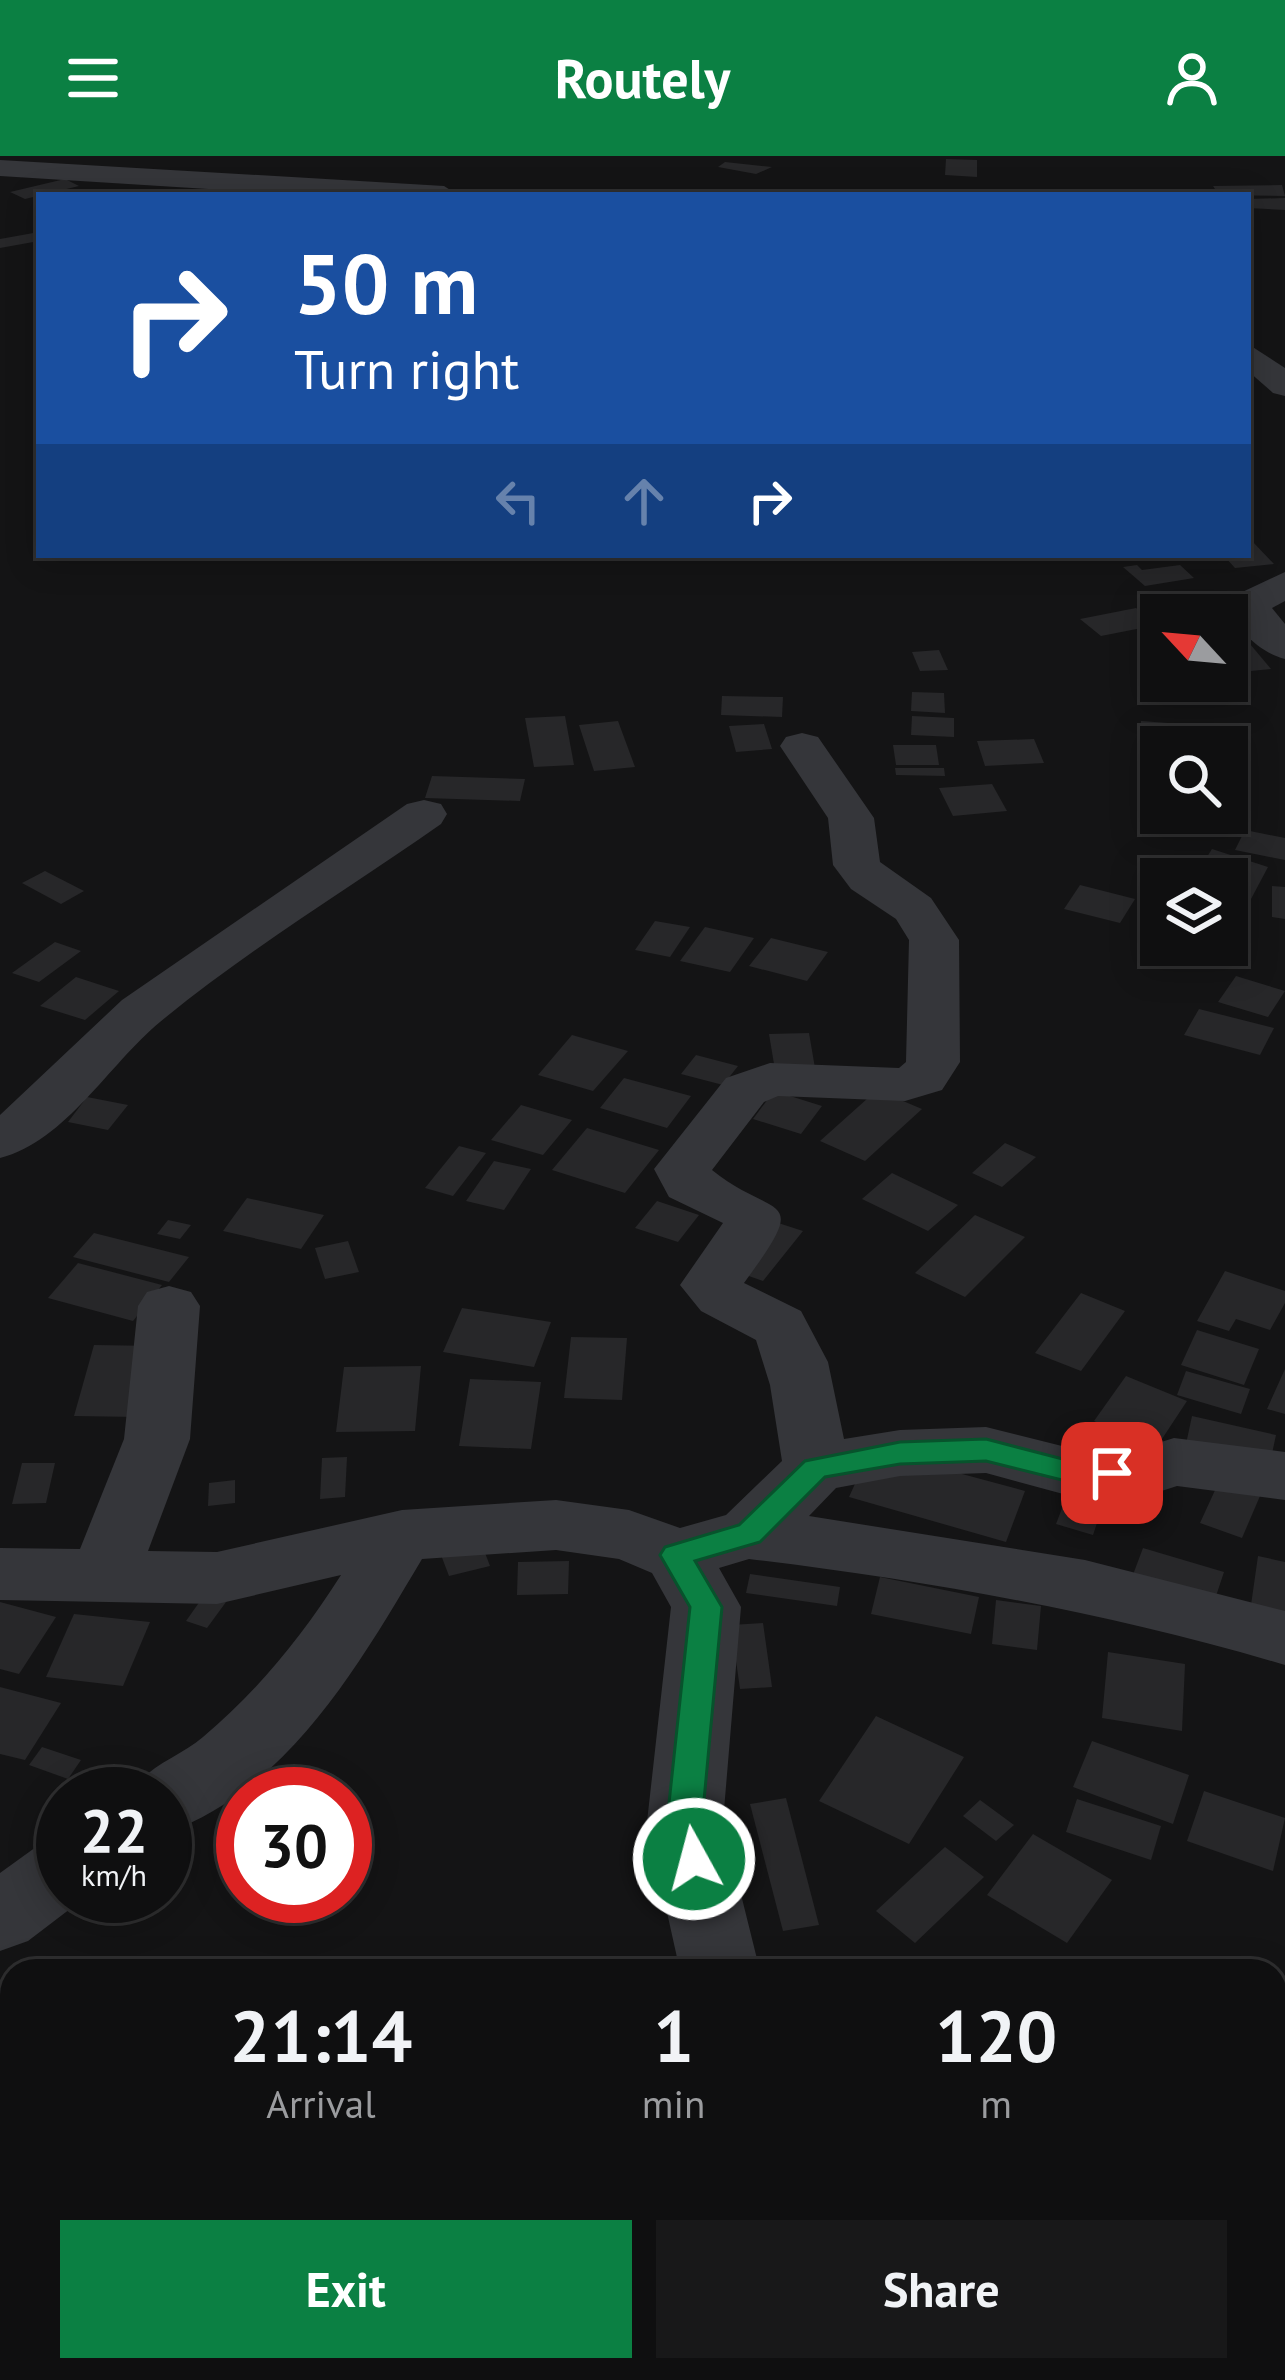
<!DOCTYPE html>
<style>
:root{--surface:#0f0f10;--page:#181819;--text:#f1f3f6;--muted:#9b9c9f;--line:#2f2f30;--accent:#0b8043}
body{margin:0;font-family:"PT Sans",sans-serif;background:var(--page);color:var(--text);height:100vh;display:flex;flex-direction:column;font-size:45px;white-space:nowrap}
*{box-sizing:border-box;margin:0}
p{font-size:39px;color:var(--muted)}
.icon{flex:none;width:66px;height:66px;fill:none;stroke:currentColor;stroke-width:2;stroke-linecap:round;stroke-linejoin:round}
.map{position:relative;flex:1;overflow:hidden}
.panel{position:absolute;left:0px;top:1803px;width:1287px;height:423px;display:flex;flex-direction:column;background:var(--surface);border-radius:36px 36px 0 0;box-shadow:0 6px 30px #0003,0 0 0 3px var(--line)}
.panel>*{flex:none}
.banner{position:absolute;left:36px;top:36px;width:1215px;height:366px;border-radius:0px;box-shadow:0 6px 30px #0003,0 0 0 3px var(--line);background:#1a4fa0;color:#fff;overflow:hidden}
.needle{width:78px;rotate:296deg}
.controls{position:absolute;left:1140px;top:438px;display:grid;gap:24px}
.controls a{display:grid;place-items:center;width:108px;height:108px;border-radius:0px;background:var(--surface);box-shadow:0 6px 30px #0003,0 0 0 3px var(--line);font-size:60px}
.speed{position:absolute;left:36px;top:1611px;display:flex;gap:24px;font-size:60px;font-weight:700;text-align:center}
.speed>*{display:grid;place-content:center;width:156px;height:156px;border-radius:50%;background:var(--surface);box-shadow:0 6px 30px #0003,0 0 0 3px var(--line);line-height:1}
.speed small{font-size:30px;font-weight:400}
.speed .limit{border:18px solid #d22;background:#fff;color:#111}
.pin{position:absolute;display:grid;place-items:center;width:102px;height:102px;color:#fff;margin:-51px;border-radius:24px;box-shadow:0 6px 18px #0006}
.me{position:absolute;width:132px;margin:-66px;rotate:353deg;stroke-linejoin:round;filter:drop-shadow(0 0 9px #0008)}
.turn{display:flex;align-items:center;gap:42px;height:252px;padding:0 60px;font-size:54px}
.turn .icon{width:156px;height:156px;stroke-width:2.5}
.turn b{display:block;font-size:84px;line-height:102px}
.lanes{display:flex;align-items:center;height:114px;padding:0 60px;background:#0003;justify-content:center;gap:60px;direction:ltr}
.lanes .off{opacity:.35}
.eta{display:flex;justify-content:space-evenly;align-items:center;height:204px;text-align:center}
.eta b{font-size:72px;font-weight:700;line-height:84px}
.cta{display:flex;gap:24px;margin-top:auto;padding:24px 60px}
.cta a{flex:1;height:138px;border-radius:0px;background:var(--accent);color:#fff;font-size:48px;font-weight:700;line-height:138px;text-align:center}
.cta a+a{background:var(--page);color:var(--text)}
header{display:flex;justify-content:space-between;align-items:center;height:156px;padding:0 60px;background:var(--accent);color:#fff;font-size:54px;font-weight:700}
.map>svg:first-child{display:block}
.building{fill:#272729}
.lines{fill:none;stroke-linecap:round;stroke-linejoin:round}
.minor{fill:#35363a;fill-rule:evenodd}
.route{fill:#0b8043;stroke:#07532c;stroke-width:3}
</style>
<header><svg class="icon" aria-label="menu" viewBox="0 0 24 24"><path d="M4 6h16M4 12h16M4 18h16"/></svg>Routely<svg class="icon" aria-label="person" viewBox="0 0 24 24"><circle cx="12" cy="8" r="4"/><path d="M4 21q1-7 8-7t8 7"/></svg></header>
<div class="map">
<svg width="1285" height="2224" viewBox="0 0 1285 2224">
<rect width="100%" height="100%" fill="#141415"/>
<!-- building -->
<g class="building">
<polygon points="946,3 977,4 977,21 945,19"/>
<polygon points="725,6 772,11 756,18 718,11"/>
<polygon points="65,23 79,30 25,43 10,36"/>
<polygon points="1282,29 1285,40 1219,39 1213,30"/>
<polygon points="1285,42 1285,54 1248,52 1248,43"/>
<polygon points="39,76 39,85 0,92 0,83"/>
<polygon points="1248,385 1252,385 1274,408 1235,412 1223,399 1248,399"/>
<polygon points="1137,409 1142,414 1180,409 1194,422 1145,430 1123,411"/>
<polygon points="1136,452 1157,469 1101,480 1080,463"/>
<polygon points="1250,488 1271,513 1230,517 1227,490"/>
<polygon points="939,494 948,514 920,515 912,496"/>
<polygon points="912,536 944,537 945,557 911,555"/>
<polygon points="722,540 783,541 782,561 721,559"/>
<polygon points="565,560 574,609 534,611 525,562"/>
<polygon points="912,560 954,562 954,581 911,579"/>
<polygon points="618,565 635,611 594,615 579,569"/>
<polygon points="1141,565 1182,568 1181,591 1161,591 1161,601 1138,599"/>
<polygon points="764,568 772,593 736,596 729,570"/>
<polygon points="1034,583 1044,607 985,610 977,585"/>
<polygon points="893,589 936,589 939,609 896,609"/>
<polygon points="895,612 944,612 945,620 896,619"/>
<polygon points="432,620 525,623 520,645 425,642"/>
<polygon points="992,628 1007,655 953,660 939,632"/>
<polygon points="1245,674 1285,682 1285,704 1235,694"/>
<polygon points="1212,693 1268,711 1251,743 1227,737 1227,723 1193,723"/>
<polygon points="45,715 84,735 61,748 22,727"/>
<polygon points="1080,729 1135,743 1120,767 1064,753"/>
<polygon points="1272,730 1285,731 1285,763 1272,761"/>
<polygon points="655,765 690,771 670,801 635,794"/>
<polygon points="705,771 754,782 730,816 680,805"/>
<polygon points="771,782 828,796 807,825 749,810"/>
<polygon points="55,786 81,795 39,826 12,817"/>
<polygon points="1236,820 1285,835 1268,861 1218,846"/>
<polygon points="76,821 119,835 85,864 40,850"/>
<polygon points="1199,853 1274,872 1260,899 1184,879"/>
<polygon points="809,877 815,912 775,914 769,878"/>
<polygon points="572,879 628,895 593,935 538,919"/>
<polygon points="696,899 738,910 723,929 681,918"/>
<polygon points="624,922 691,940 667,972 600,952"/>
<polygon points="877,934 922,953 865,1005 820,985"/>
<polygon points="774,935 822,950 801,978 753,963"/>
<polygon points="87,941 128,949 108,974 68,966"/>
<polygon points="521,949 572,964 543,999 491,984"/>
<polygon points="587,972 659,994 625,1037 552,1014"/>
<polygon points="1005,987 1036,1001 1002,1031 972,1017"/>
<polygon points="459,990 486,997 453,1040 425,1032"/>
<polygon points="494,1005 531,1013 504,1054 466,1045"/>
<polygon points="892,1017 958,1049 928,1075 862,1043"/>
<polygon points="247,1042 324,1059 301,1093 223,1075"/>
<polygon points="657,1045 699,1059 678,1086 635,1072"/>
<polygon points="975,1059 1025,1081 965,1141 915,1117"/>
<polygon points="766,1063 803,1075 763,1125 726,1112"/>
<polygon points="168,1064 191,1069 180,1083 157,1078"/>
<polygon points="94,1077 189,1101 169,1126 73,1101"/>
<polygon points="348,1085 359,1116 325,1123 315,1092"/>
<polygon points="78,1107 162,1129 133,1165 48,1142"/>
<polygon points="1225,1115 1285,1135 1285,1147 1270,1174 1236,1163 1229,1175 1197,1165"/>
<polygon points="1081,1137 1125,1155 1081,1215 1035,1197"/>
<polygon points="462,1152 551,1166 534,1211 443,1196"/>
<polygon points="1197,1174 1259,1193 1244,1229 1181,1209"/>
<polygon points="571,1181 627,1182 622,1244 564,1242"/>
<polygon points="94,1189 156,1190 138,1261 74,1260"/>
<polygon points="421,1210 415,1275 336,1276 344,1211"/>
<polygon points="1285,1213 1285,1258 1267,1253"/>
<polygon points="1186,1215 1250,1233 1241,1258 1177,1239"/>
<polygon points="1126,1220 1187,1245 1156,1292 1094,1265"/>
<polygon points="470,1223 541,1226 531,1293 459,1290"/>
<polygon points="1192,1260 1276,1279 1270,1307 1186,1288"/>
<polygon points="895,1300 1025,1335 1006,1386 849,1341 864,1308"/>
<polygon points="347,1301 345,1341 320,1343 322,1302"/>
<polygon points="22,1307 55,1307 46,1347 12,1348"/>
<polygon points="1222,1319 1263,1333 1242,1382 1200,1367"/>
<polygon points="235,1324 235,1347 208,1350 209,1327"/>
<polygon points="1066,1342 1102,1352 1093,1379 1056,1368"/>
<polygon points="479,1381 490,1410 449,1420 438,1391"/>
<polygon points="1143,1392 1224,1416 1213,1449 1131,1424"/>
<polygon points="1258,1400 1285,1406 1285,1464 1250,1456"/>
<polygon points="569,1405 568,1438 517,1439 518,1406"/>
<polygon points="750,1418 840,1431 837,1450 746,1437"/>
<polygon points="880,1421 979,1441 971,1478 871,1458"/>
<polygon points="215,1424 237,1431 207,1472 186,1465"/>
<polygon points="996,1444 1041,1450 1037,1494 992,1488"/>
<polygon points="0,1446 56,1461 19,1518 0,1513"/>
<polygon points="74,1458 150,1466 123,1530 46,1521"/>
<polygon points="763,1467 772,1531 740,1533 731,1469"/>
<polygon points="1108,1496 1185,1508 1182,1575 1102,1562"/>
<polygon points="0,1531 61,1547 25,1604 0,1598"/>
<polygon points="876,1560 964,1601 909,1688 819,1645"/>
<polygon points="1092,1585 1189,1619 1173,1668 1073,1631"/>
<polygon points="42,1591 81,1604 68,1623 29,1609"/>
<polygon points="1204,1635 1285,1662 1273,1715 1187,1685"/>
<polygon points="786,1642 819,1769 783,1775 750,1648"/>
<polygon points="1077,1643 1161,1670 1151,1704 1066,1676"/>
<polygon points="980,1644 1014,1669 996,1685 963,1660"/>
<polygon points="1033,1678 1112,1724 1067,1787 987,1739"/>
<polygon points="945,1691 984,1721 915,1787 876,1755"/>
<polygon points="5,2149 12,2153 12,2205 0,2222"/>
<polygon points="1101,2214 1191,2214 1200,2224 1110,2224"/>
</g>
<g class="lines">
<!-- minor -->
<g class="minor">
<polygon points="0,4 444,30 458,39 305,39 0,20"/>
<polygon points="1248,188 1285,212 1285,240 1273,237 1248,215"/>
<path d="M 1285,416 L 1285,445 L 1272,452 L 1285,468 L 1285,503 C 1259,496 1236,474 1230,448 L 1236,439 Z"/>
<path d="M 802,577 L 818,581 L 874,662 L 880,706 L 931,742 L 959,784 L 960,906 L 942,934 L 905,945 L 778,940 L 764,946 L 712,1014 C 775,1065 813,1033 744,1127 L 801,1155 L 828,1206 L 844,1283 L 900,1274 L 986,1271 L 1078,1294 L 1142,1292 L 1174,1282 L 1285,1296 L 1285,1344 L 1177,1330 L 1146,1340 L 1078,1342 L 986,1317 L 900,1320 L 836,1332 L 809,1360 L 1085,1404 L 1285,1455 L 1285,1509 C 1109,1457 931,1425 749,1403 L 719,1412 L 741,1451 L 723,1666 L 760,1815 L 680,1815 L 647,1666 L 671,1451 L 652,1417 L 619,1403 L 556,1394 L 422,1403 C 360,1507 288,1635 165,1677 L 165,1638 L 131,1638 C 145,1610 180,1601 203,1581 C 259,1534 302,1480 341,1419 L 217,1448 L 0,1444 L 0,1392 L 80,1393 L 124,1283 L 138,1150 L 147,1136 L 169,1130 L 191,1136 L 200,1150 L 190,1283 L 148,1395 L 217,1396 L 402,1354 L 556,1344 L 629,1354 L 680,1372 L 726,1359 L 782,1305 L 770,1229 L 756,1184 L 701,1155 L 680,1129 L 723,1067 L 669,1041 L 654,1013 L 726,922 L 770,907 L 899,912 L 906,906 L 909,784 L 896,763 L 851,733 L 833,709 L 828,662 L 780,590 L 786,581 Z"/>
<path d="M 424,644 L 441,648 L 447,658 L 441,668 C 348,733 247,794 160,866 C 109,908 66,985 0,1002 L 0,959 L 122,844 L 407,648 Z"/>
<polygon points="63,1681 63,1740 87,1740 28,1785 0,1795 0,1717 36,1691"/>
<polygon points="834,2214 928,2214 932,2224 838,2224"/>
</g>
</g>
<!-- route -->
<polygon class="route" points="986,1283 1078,1307 1112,1306 1127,1317 1112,1328 1078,1328 986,1305 900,1308 825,1321 760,1386 695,1405 722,1451 702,1666 711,1703 706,1713 694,1718 681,1713 667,1666 690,1451 660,1399 665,1391 739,1369 805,1305 900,1286"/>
</svg>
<div class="controls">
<a><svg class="needle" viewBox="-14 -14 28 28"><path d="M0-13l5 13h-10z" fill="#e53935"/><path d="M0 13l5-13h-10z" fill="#9b9c9f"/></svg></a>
<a><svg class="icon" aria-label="search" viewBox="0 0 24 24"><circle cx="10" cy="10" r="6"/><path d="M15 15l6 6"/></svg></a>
<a><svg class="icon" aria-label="layers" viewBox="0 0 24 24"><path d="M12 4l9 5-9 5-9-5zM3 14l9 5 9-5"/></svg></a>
</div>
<div class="speed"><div>22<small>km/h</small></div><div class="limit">30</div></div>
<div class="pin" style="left:1112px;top:1317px;background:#d93025"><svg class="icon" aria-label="arrive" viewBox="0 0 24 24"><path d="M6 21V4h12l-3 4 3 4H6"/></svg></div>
<svg class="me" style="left:694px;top:1703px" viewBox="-20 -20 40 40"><circle r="17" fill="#0b8043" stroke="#fff" stroke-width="3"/><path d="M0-11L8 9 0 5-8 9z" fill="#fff"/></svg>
<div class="banner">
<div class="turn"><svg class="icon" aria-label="right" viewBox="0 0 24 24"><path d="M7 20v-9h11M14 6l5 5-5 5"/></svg><div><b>50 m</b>Turn right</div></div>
<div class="lanes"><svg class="icon off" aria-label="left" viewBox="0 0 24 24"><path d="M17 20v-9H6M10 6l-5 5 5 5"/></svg><svg class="icon off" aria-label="ahead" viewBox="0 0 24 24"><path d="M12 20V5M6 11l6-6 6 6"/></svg><svg class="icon" aria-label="right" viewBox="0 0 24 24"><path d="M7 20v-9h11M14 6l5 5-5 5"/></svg></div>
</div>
<section class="panel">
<div class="eta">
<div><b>21:14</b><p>Arrival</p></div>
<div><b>1</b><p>min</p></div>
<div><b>120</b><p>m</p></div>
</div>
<div class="cta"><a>Exit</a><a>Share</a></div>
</section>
</div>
